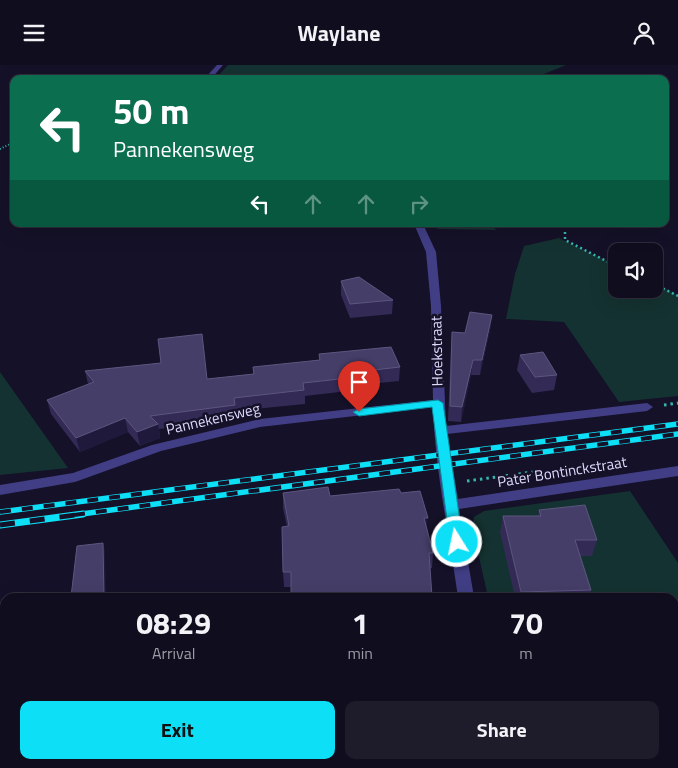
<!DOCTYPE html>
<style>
:root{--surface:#100d1e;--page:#1e1b2b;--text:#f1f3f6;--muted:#9c9ca4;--line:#302d3c;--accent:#0ddff6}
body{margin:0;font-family:"Titillium Web",sans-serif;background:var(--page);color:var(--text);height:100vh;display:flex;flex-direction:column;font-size:19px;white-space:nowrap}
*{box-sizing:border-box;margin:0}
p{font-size:16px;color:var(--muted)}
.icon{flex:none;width:28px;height:28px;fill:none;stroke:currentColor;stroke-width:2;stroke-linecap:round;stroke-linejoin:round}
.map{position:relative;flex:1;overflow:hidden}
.side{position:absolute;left:0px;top:528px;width:679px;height:176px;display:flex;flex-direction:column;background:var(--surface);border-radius:15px 15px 0 0;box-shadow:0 5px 20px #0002,0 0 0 1px var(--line)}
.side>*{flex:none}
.banner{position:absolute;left:10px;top:10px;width:659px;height:152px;border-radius:10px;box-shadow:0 5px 20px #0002,0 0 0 1px var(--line);background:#0b6e4f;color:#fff;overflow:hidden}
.fabs{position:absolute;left:608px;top:178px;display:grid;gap:10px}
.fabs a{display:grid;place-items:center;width:55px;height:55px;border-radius:10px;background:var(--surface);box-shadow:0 5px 20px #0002,0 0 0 1px var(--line);font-size:25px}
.pin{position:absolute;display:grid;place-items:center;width:42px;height:42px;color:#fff;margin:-51px -21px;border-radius:50% 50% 50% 0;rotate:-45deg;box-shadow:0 0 5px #0007}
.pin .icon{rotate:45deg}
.me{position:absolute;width:55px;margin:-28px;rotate:350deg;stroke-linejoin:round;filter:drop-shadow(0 0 4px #0008)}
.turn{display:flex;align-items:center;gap:18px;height:105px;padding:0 20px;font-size:22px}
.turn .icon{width:65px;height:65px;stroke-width:2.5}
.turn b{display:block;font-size:35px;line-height:42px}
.lanes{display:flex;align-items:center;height:48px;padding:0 20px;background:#0003;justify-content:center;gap:25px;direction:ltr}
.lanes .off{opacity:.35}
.eta{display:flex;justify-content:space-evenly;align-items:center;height:85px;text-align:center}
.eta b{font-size:30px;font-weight:700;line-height:35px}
.button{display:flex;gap:10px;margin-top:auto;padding:10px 20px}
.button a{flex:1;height:58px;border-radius:10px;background:var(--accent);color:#111;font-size:20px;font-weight:700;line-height:58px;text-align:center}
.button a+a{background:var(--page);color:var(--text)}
header{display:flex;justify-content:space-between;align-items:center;height:65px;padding:0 20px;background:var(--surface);font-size:22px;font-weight:700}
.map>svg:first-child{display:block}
.green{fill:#143231}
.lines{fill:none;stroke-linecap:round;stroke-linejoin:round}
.path-far2{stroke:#35b7af;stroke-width:2;stroke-dasharray:1 2;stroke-linecap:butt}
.path-far1{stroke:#35b7af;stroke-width:2.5;stroke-dasharray:2 3;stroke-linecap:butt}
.path{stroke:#35b7af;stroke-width:3;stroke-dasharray:2.5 4;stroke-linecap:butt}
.minor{fill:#413e85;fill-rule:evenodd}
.rail-far1-casing{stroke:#0ddff6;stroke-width:5.5}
.rail-casing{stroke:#0ddff6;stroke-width:7}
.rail-far1{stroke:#151128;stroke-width:4;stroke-dasharray:11;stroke-linecap:butt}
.rail{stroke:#151128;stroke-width:5;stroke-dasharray:15;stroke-linecap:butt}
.wall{fill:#332b56}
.shaded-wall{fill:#1f193c}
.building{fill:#453e68;stroke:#5d567f}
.route{fill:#0ddff6;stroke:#0891a0}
.labels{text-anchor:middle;stroke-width:5;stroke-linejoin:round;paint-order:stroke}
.street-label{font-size:15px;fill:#dedafe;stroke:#151128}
</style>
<header><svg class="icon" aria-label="menu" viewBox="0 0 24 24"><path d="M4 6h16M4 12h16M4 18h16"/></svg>Waylane<svg class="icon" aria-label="person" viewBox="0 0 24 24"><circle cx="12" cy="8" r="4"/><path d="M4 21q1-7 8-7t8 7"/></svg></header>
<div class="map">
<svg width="678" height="703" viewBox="0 0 678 703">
<rect width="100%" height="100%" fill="#151128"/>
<!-- green -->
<g class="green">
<polygon points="228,0 566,0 532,14 215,14"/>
<polygon points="434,159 487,159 497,165 438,164"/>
<polygon points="559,173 616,200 616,224 654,224 654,218 678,230 678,331 619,337 564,257 506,254 515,209 524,181"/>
<polygon points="0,307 68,403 0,410"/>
<polygon points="630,426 678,498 678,671 674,671 674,532 488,532 472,461 474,452 484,446"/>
</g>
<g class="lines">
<!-- path-far2 -->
<polyline class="path-far2" points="0,84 14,77"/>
<!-- path-far1 -->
<g class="path-far1">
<polyline points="565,167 565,175 616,201"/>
<polyline points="654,219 678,231"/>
</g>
<!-- path -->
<g class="path">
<polyline points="664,340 678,338"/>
<polyline points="467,416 533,407"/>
</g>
<!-- minor -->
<g class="minor">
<polygon points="217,0 223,0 211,14 204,14"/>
<path d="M 414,159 L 423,159 L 436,187 L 441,241 L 446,361 L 647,338 L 653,342 L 647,346 L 447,369 L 458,434 L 678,401 L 678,411 L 459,444 L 474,532 L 458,532 C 449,469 435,406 433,342 L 260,362 L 161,386 L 75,417 L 0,430 L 0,420 L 73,408 L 152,380 L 260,354 L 433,335 L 431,241 L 426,187 Z"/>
<polygon points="487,699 505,699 506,703 488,703"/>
</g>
<defs>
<g id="rail-far1">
<polyline points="0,447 678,359"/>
<polyline points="74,450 678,369"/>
</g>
<polyline id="rail" points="0,460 83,449"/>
</defs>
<!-- rail-far1 casing -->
<use href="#rail-far1" class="rail-far1-casing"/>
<!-- rail casing -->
<use href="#rail" class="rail-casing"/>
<!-- rail-far1 -->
<use href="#rail-far1" class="rail-far1"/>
<!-- rail -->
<use href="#rail" class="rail"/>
</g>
<!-- wall -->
<g class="wall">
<polygon points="341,216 393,235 392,249 350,253 341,230"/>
<polygon points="492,250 490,265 480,310 471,310 461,357 448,356 451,282 452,267 465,268"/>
<polygon points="319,289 400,302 399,316 349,321 348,326 305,331 305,339 235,346 236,354 159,364 160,373 140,381 128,367 80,387 51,349 47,335 88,319 85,306 161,298 207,314 253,309 253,302 319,295"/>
<polygon points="520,290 557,310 554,325 532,328 517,305"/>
<polygon points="283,428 330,431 401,428 427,463 433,488 432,503 291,522 284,522 283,507 287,462 283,443"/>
<polygon points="539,445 597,475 592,491 580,491 591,525 589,532 515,532 500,467 503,451 538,451"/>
<polygon points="561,699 606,699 609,703 559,703"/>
</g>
<!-- shaded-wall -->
<g class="shaded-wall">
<polygon points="492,250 490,265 480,310 482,295"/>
<polygon points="473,295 471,310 461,357 462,342"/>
<polygon points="125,353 128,367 80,387 76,373"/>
<polygon points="158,359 160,373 140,381 137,367"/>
<polygon points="424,453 428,453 426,468"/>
<polygon points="103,478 105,486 106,532 104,532"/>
</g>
<!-- building -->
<g class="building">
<polygon points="359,212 393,235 350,239 341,216"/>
<polygon points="470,247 492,250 482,295 473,295 462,342 450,341 452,267 465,268"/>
<polygon points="202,269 207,314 254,309 253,302 320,295 319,289 391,282 400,302 347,308 349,313 303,318 304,325 234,333 235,340 150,351 158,359 137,367 125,353 76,373 47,335 94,317 85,306 161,298 158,274"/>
<polygon points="543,287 557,310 535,312 520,290"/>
<polygon points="328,422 330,431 399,424 401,428 420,426 428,453 424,453 433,488 429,488 432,532 291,532 291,507 283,507 282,462 289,461 283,428"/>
<polygon points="585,440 597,475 575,475 591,525 521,527 503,451 541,451 539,445"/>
<polygon points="103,478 104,532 71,532 77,481"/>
<polygon points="678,698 678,703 663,703"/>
<polygon points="155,699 209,699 250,700 251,699 360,699 360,703 154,703"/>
<polygon points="565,699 606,699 609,703 568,703"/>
</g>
<!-- route -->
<polygon class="route" points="438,335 443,338 463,477 457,482 450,477 432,342 359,351 353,347 359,344"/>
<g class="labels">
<!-- street labels -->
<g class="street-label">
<text transform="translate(437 286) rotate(-91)" y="5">Hoekstraat</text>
<text transform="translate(213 354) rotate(-13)" y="5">Pannekensweg</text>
<text transform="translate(562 407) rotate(-9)" y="5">Pater Bontinckstraat</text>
</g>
</g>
</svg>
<div class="fabs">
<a><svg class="icon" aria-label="sound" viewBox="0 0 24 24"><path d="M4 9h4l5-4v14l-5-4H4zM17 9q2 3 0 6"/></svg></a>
</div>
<div class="pin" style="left:359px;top:347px;background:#d93025"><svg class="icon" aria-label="arrive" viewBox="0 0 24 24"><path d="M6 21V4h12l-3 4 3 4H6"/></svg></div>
<svg class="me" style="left:457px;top:477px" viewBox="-20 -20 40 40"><circle r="17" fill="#0ddff6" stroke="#fff" stroke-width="3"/><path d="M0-11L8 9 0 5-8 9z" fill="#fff"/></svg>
<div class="banner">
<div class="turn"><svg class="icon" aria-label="left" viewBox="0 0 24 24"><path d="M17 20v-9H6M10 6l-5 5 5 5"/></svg><div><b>50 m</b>Pannekensweg</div></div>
<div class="lanes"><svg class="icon" aria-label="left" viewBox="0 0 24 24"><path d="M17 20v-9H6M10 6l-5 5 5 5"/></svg><svg class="icon off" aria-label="ahead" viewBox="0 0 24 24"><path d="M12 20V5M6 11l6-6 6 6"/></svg><svg class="icon off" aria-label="ahead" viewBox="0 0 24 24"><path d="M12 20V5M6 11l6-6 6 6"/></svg><svg class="icon off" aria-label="right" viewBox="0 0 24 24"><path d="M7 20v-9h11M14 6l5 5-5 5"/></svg></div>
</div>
<section class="side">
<div class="eta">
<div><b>08:29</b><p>Arrival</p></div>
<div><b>1</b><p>min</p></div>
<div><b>70</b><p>m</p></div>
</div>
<div class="button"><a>Exit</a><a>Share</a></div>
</section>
</div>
